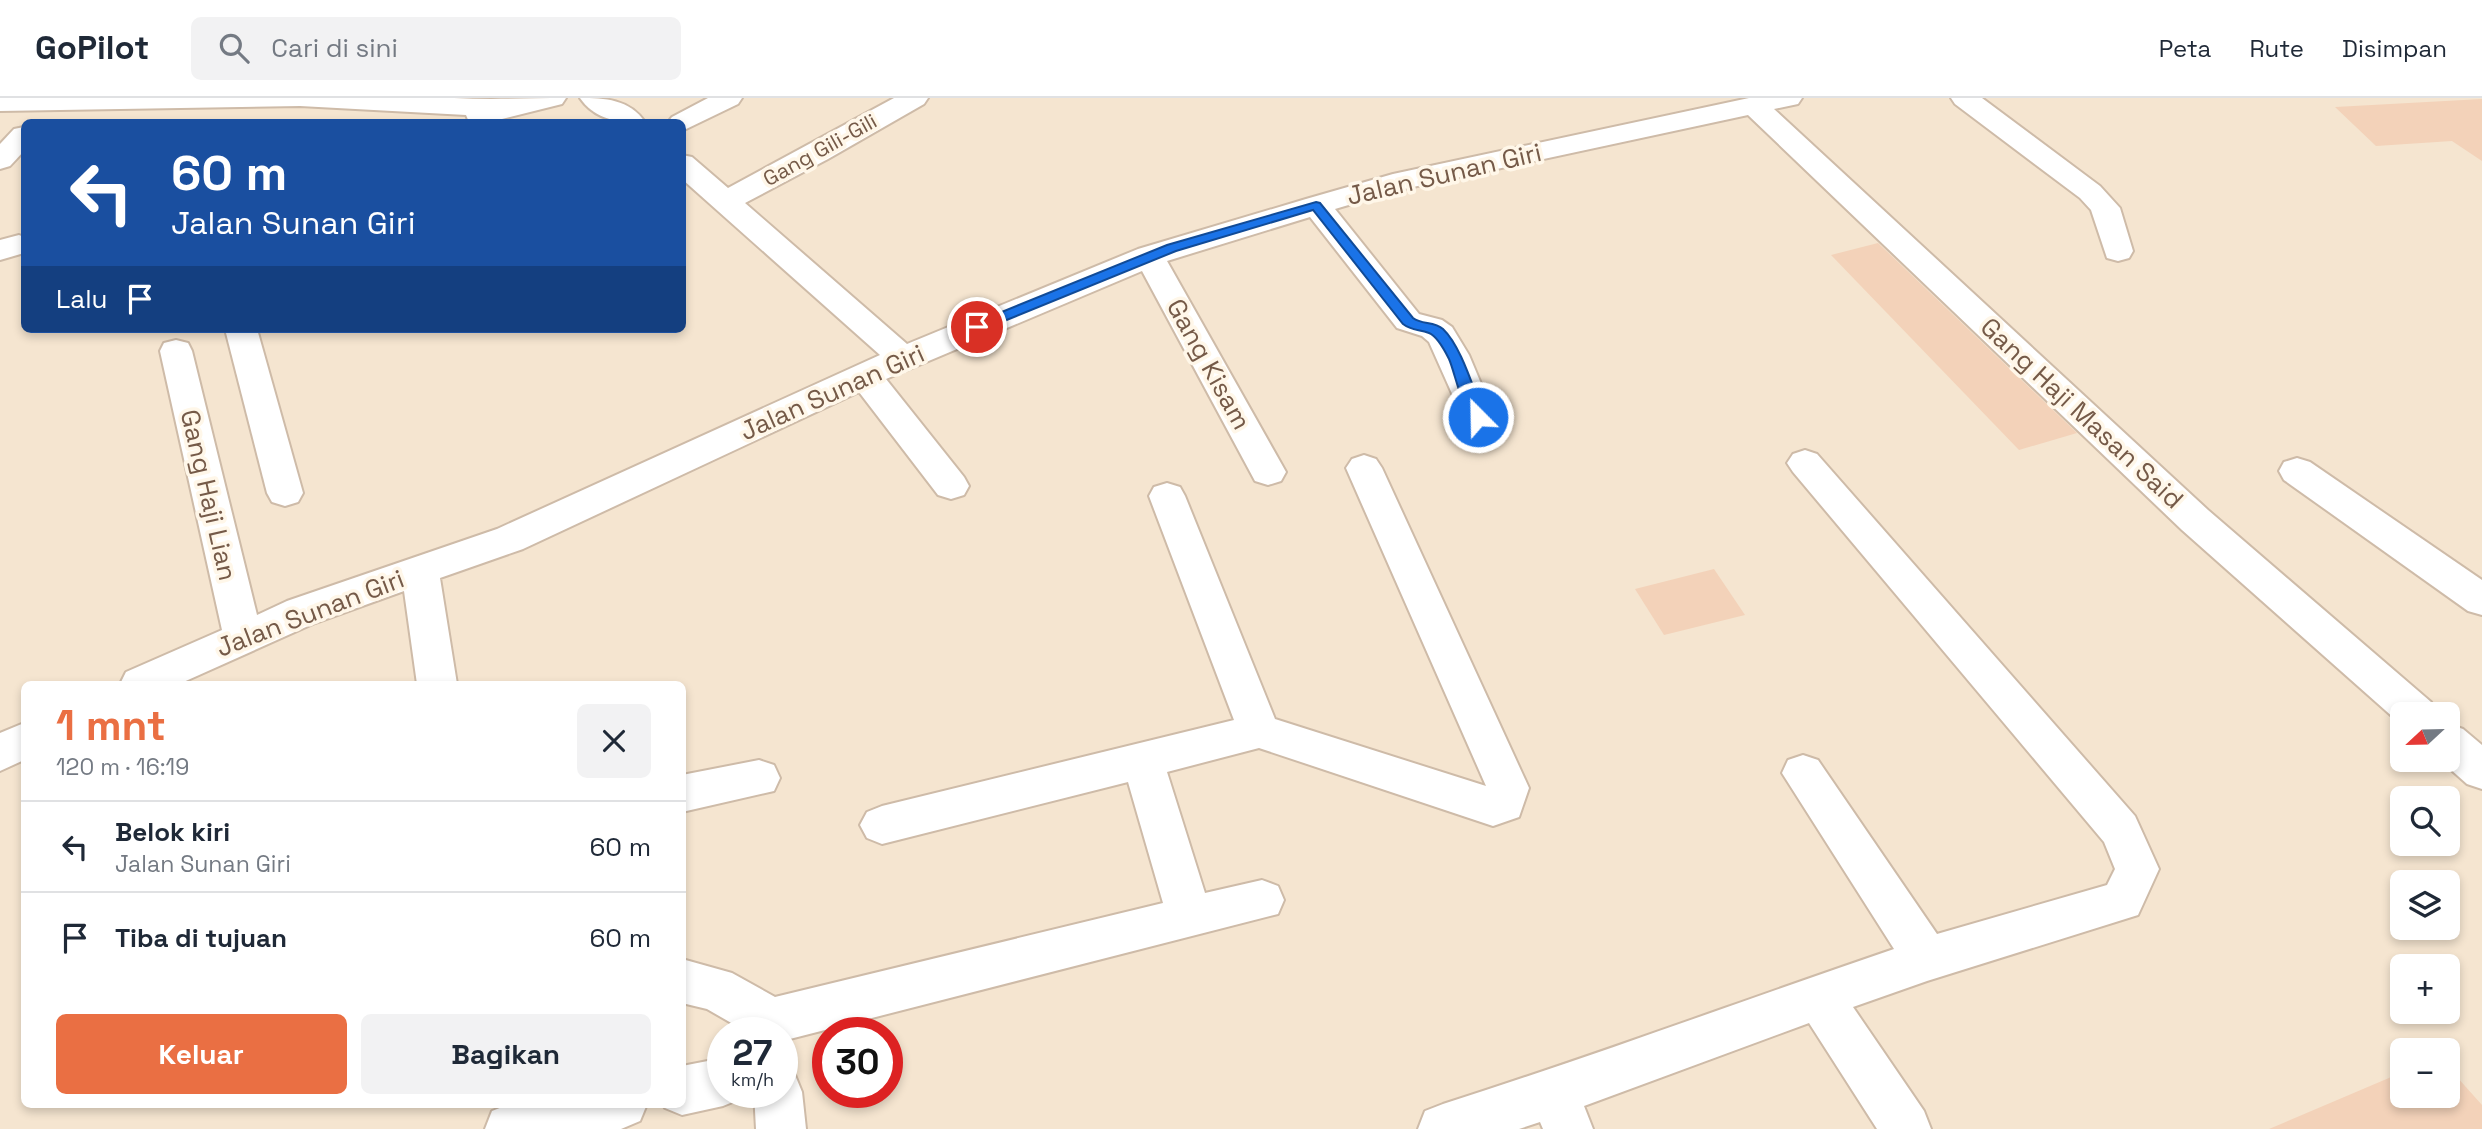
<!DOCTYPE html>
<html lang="id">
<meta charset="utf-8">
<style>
:root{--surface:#fff;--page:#f2f2f3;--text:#1f2937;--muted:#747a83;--line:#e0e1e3;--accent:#ea6f43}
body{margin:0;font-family:"Space Grotesk",sans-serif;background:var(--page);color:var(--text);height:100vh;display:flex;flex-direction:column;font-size:26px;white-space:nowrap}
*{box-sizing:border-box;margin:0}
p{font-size:23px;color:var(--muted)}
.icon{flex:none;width:38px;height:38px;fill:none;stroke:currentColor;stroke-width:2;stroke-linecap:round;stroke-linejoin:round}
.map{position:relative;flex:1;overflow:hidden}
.sheet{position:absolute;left:21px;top:583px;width:665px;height:427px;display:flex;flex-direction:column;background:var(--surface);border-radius:10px;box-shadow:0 4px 10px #0003}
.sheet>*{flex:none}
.top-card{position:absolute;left:21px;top:21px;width:665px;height:214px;border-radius:10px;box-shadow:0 4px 10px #0003;background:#1a4fa0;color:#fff;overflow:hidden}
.needle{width:46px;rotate:248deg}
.controls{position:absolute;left:2390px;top:604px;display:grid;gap:14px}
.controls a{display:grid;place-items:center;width:70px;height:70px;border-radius:10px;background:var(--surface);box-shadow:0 4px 10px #0003;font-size:35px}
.speed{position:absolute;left:707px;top:919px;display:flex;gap:14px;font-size:35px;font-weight:700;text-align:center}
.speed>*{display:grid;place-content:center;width:91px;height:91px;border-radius:50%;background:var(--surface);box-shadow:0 4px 10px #0003;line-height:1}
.speed small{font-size:18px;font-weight:400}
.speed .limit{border:10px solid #d22;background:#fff;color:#111}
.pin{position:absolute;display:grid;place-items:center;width:60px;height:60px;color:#fff;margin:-30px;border:4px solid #fff;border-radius:50%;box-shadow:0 2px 7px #0007}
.me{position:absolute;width:77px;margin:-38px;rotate:337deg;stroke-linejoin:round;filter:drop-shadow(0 0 5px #0008)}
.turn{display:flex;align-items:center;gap:24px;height:147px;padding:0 35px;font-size:32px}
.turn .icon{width:91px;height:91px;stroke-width:2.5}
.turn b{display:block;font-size:49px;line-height:60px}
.then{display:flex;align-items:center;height:66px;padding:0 35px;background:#0003;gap:14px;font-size:26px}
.round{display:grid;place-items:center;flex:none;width:74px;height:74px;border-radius:10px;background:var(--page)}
.headline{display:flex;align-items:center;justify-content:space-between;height:119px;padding:0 35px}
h1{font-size:42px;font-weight:800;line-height:52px;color:var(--accent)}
.primary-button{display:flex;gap:14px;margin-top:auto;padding:14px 35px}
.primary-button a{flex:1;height:80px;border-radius:10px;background:var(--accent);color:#fff;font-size:28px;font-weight:800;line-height:80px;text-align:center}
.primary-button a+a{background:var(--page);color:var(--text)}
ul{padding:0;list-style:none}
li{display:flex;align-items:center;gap:21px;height:91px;padding:0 35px;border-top:2px solid var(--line)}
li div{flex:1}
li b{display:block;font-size:26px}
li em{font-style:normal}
header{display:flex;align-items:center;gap:42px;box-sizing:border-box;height:98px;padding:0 35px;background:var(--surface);border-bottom:2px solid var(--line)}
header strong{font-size:33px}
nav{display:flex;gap:38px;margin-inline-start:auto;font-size:24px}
.search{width:490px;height:63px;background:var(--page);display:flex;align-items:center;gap:18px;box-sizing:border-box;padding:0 24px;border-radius:10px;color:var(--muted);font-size:26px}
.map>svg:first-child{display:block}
.residential{fill:#f5e5d0;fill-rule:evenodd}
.building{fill:#f3d2b9}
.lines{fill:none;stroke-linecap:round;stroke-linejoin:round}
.minor-casing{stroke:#cebba8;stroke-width:4}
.minor{fill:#fff;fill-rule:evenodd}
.route{fill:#1a73e8;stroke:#114b97;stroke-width:2}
.labels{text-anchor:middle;stroke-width:7;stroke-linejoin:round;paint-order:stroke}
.far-street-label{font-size:21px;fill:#755a48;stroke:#fff7e9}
.street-label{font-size:26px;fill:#755a48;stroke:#fff7e9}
</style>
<header>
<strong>GoPilot</strong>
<div class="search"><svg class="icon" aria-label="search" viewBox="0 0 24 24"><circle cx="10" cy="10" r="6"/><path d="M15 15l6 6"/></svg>Cari di sini</div>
<nav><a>Peta</a><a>Rute</a><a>Disimpan</a></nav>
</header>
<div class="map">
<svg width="2482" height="1031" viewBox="0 0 2482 1031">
<rect width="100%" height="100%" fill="#fdf3e2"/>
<!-- residential -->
<path class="residential" d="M 0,0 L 2482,0 L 2482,1031 L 0,1031 ZM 24,24 L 682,24 L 682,231 L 24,231 ZM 24,586 L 682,586 L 682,1006 L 24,1006 ZM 2403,616 L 2448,616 L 2448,662 L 2403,662 ZM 2403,700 L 2448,700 L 2448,746 L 2403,746 ZM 2403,784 L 2448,784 L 2448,830 L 2403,830 ZM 2403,868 L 2448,868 L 2448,914 L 2403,914 ZM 723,934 L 782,934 L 782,994 L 723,994 ZM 828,934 L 887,934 L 887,994 L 828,994 ZM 2403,952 L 2448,952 L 2448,998 L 2403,998 Z"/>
<!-- building -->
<g class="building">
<polygon points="2482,1 2482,63 2452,43 2376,48 2335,9"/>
<polygon points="1878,145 2077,335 2019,352 1831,157"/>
<polygon points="1714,471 1745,517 1664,537 1635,491"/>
<polygon points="2448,969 2482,1007 2482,1031 2269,1031 2403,974 2403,998 2448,998"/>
</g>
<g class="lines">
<defs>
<g id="minor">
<path d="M 0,0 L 454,0 C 492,2 528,0 566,0 L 562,6 L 490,24 L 469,24 L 466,17 L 300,8 L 0,13 Z"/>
<path d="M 580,0 C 605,0 629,1 645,24 C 621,26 595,22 580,0 Z"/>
<polygon points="708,0 742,0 738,6 682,33 682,24 668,24 672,19"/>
<polygon points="894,0 928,0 924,6 828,61 745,105 907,246 1138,151 1306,101 1393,76 1749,0 1802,0 1798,6 1774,11 2208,412 2431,604 2437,616 2403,616 2403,628 2182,432 1748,17 1399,92 1335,111 1419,216 1442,222 1452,229 1469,257 1495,319 1490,327 1478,331 1466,327 1429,244 1422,238 1397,230 1310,119 1167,163 1286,374 1281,383 1268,387 1255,383 1142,173 886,281 964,379 969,388 964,397 951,401 938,397 859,294 523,451 440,480 457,586 417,586 404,493 315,525 179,586 120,586 126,574 222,532 160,253 164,245 176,242 188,245 192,253 257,517 287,503 497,431 880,257 682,81 682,57 692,59 728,90"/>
<polygon points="1951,0 1982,0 2100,88 2120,110 2133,153 2129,160 2118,163 2107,160 2091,112 2080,100 1955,6"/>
<polygon points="24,29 24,53 10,68 0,71 0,46 14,31"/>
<polygon points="19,137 24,139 24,155 0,162 0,142"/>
<polygon points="225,231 257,231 303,395 298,404 285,408 272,404 267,395"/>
<path d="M 1805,352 L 1817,356 L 2135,718 L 2159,771 L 2138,817 L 1927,883 L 1853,909 L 1924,1013 L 1931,1031 L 1877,1031 L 1809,925 L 1584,1008 L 1593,1031 L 1543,1031 L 1540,1024 L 1519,1031 L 1418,1031 L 1425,1013 L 1443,1006 C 1594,958 1744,902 1894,851 L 1782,675 L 1788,662 L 1803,657 L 1818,662 L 1937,836 L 2107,787 L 2115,771 L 2104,744 L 1793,374 L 1787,365 L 1793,356 Z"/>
<polygon points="1364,357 1376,361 1382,370 1529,690 1519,719 1493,728 1259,650 1167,674 1205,795 1262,782 1278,788 1284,802 1278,816 782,943 782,934 747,934 707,911 682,905 682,861 732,875 775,899 1163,805 1128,684 882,746 867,740 860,727 867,714 882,708 1234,622 1149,398 1154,389 1167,385 1180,389 1185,398 1275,621 1486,688 1346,370 1352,361"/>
<polygon points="2297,360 2310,364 2482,482 2482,517 2468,513 2284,382 2279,373 2284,364"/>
<polygon points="24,625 24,662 0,673 0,635"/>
<polygon points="2448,626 2463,631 2482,647 2482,691 2467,686 2440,662 2448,662"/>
<polygon points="759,662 774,667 780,680 774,693 682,714 682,677"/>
<polygon points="723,960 723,994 743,994 740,1001 723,1008 682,1017 665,1010 663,1006 682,1006 682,968"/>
<polygon points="782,971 795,977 802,994 806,1031 756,1031 754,994 782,994"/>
<polygon points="510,1006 647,1006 640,1023 621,1031 485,1031 492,1013"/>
</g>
</defs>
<!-- minor casing -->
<use href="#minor" class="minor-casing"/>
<!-- minor -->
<use href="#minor" class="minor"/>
</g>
<!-- route -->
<path class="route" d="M 1316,104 L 1320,105 L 1413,220 C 1422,227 1434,223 1443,231 C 1462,249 1474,294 1485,319 L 1483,323 L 1478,324 C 1463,319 1455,274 1449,261 C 1445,253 1437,238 1429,235 C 1419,231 1412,233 1403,226 L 1313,112 L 1176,153 L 982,232 L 977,234 L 970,229 L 972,226 L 1167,147 Z"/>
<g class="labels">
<!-- far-street labels -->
<g class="far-street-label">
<text transform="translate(820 52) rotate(-29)" y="7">Gang Gili-Gili</text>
</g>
<!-- street labels -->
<g class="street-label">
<text transform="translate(1444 76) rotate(-13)" y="9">Jalan Sunan Giri</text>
<text transform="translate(1209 266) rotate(61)" y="9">Gang Kisam</text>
<text transform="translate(832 294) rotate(-24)" y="9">Jalan Sunan Giri</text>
<text transform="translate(2082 315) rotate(43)" y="9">Gang Haji Masan Said</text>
<text transform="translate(209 397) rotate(77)" y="9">Gang Haji Lian</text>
<text transform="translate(310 515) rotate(-21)" y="9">Jalan Sunan Giri</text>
</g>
</g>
</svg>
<div class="controls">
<a><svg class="needle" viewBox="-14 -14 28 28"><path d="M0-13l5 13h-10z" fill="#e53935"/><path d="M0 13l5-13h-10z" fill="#747a83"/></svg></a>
<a><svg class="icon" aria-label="search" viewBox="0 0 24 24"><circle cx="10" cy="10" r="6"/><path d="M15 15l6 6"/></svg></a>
<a><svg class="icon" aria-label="layers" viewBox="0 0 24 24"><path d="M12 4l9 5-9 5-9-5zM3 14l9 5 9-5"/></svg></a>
<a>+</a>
<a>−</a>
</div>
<div class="speed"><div>27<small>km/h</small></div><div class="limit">30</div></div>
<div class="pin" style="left:977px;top:229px;background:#d93025"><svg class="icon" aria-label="arrive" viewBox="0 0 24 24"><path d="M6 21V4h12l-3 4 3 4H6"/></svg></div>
<svg class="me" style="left:1478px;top:319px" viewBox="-20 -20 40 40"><circle r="17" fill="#1a73e8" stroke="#fff" stroke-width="3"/><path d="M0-11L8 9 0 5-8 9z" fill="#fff"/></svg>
<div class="top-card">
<div class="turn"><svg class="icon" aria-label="left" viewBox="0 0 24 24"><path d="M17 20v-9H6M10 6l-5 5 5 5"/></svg><div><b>60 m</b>Jalan Sunan Giri</div></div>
<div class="then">Lalu<svg class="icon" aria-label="arrive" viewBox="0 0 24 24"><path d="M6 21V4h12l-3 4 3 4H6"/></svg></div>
</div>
<section class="sheet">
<div class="headline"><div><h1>1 mnt</h1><p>120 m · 16:19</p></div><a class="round"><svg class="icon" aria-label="close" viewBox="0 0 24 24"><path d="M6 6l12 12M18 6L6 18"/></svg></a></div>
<ul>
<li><svg class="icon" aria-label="left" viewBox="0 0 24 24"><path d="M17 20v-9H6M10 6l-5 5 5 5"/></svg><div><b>Belok kiri</b><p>Jalan Sunan Giri</p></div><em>60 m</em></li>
<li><svg class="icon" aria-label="arrive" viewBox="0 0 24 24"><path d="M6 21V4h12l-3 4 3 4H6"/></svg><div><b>Tiba di tujuan</b></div><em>60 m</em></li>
</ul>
<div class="primary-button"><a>Keluar</a><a>Bagikan</a></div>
</section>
</div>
